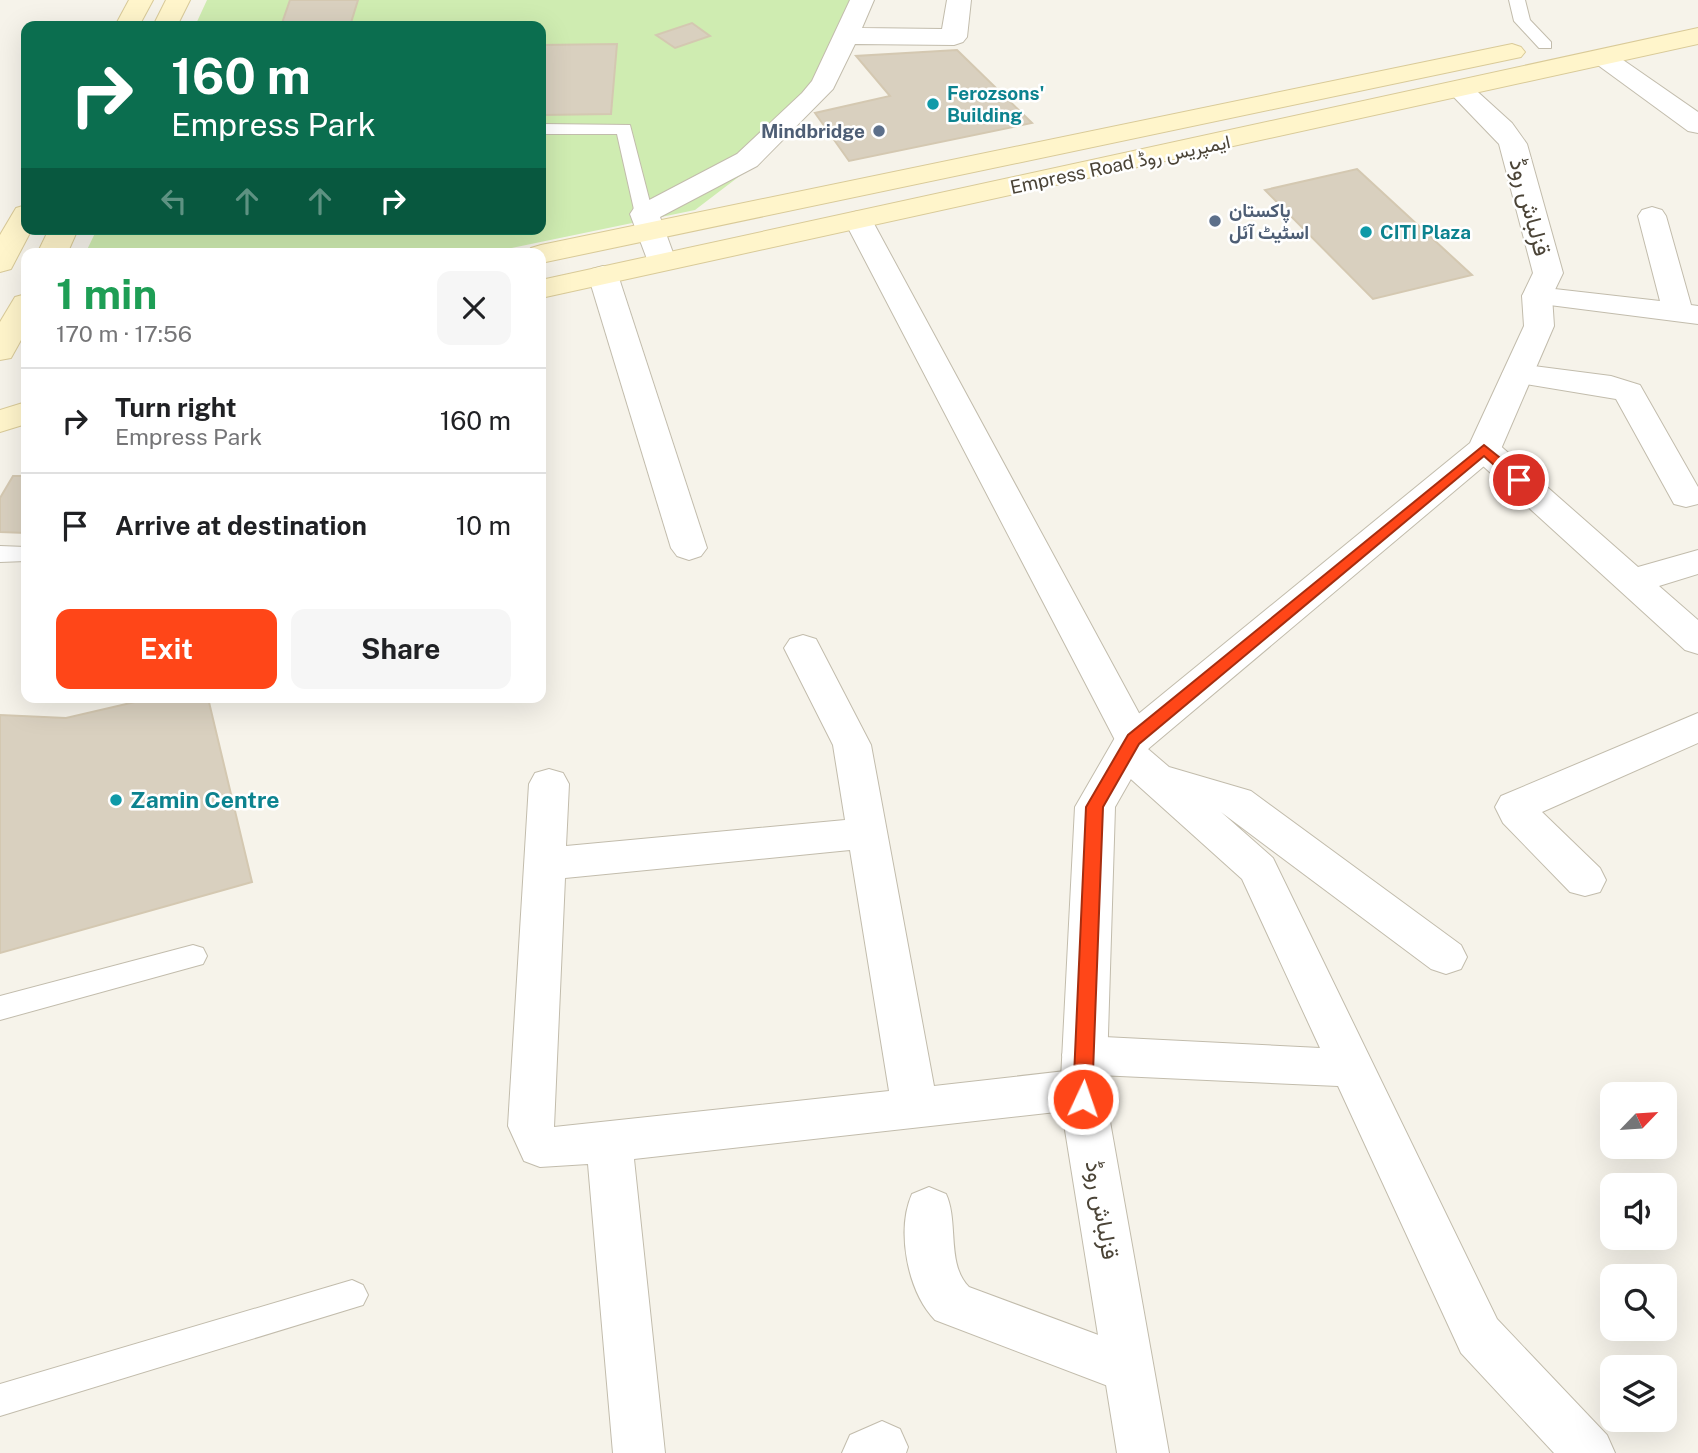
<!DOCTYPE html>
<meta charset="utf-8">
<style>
:root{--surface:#fff;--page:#f6f6f6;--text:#202124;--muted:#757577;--line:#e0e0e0;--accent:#ff4618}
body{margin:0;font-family:"Public Sans",Vazirmatn,sans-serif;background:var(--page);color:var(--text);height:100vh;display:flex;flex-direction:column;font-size:26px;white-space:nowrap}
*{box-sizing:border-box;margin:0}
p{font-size:23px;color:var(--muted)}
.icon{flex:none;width:38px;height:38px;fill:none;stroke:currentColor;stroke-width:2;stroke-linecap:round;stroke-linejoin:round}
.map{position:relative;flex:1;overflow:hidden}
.sheet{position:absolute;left:21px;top:248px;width:525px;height:455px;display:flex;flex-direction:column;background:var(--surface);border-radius:14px;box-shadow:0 7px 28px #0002}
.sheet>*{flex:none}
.banner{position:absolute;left:21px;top:21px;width:525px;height:214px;border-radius:14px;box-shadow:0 7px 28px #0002;background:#0b6e4f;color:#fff;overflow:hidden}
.needle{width:46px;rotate:65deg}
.buttons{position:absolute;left:1600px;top:1082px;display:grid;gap:14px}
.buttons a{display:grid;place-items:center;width:77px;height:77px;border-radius:14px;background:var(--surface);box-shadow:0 7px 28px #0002;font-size:35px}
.pin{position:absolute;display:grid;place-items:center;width:60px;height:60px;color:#fff;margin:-30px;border:4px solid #fff;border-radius:50%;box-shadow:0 2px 7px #0007}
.me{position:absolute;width:77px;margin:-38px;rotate:3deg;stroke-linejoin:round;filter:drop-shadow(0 0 5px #0008)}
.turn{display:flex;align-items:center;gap:24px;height:147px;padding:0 35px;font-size:32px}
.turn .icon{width:91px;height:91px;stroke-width:2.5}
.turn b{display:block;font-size:49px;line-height:60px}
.lanes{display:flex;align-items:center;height:66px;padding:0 35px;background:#0003;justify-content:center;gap:35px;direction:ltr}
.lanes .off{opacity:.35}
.round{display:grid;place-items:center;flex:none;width:74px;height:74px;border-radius:14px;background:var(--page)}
.summary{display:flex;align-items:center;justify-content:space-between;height:119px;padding:0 35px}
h1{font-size:42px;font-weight:700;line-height:52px;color:#1e9e55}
.button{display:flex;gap:14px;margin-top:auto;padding:14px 35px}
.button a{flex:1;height:80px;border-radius:14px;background:var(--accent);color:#fff;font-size:28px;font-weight:700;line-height:80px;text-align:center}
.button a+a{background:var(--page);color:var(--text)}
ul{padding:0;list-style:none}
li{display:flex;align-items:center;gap:21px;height:105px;padding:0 35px;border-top:2px solid var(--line)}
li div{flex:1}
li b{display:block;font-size:26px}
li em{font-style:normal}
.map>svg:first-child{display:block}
.green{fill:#cfecb1}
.building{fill:#d9d0bf;stroke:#d4c8b1;stroke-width:2}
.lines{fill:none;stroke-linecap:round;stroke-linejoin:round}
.service-casing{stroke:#c2bcac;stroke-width:2}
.minor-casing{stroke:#c2bcac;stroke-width:2}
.tertiary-casing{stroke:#c2bcac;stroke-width:2}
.secondary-casing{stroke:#d9ca98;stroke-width:2}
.service{fill:#fff;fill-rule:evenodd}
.minor{fill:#fff;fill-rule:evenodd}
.tertiary{fill:#fff;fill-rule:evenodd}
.secondary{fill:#fff5cb;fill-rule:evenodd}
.route{fill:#ff4618;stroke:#a62e10;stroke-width:2}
.culture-dot{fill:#0f9aa8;stroke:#fff;stroke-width:2.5}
.service-dot{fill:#5c6f8a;stroke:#fff;stroke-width:2.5}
.labels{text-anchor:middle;stroke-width:5;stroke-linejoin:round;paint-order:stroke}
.far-culture-label{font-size:19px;font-weight:bold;fill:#0d838f;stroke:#fff;text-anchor:start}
.far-service-label{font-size:19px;font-weight:bold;fill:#4e5e75;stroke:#fff;text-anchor:end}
.far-street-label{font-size:19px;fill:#4b4437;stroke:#fff}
.street-label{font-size:23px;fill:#4b4437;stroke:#fff}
.culture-label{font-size:23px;font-weight:bold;fill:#0d838f;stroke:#fff;text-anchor:start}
</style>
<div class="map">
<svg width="1698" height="1453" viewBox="0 0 1698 1453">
<rect width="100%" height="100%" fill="#f6f3ea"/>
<!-- green -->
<polygon class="green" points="207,0 862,0 824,83 762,159 695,210 482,254 85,254 97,229 541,229 541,26 195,26"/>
<!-- building -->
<g class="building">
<polygon points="290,0 358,0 350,26 281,26"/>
<polygon points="351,23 435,23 434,26 350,26"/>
<polygon points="692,23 710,36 675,48 656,35"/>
<polygon points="617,44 611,114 541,115 541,45"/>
<polygon points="957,50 1032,123 849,161 815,113 890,96 856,56"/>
<polygon points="1357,169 1472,275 1373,299 1265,190"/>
<polygon points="13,476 26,476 26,533 0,532 0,498"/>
<polygon points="152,698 208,698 252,882 0,953 0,715 66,718"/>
</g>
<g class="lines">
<defs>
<g id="service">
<polygon points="1509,0 1525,0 1530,20 1551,42 1551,48 1539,48 1514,21"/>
<polygon points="541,124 630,125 653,214 650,218 644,220 635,214 617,134 541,134"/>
<polygon points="0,546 26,547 26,561 0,562"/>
<polygon points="193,945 203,948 207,956 203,964 0,1020 0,996"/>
<polygon points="352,1280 363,1285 368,1295 363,1305 0,1416 0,1384"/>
</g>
<g id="minor">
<polygon points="850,0 874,0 862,28 942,29 947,0 971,0 967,37 963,42 954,45 855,44 833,89 757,166 660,217 676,261 672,267 661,270 650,267 630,214 634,208 737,154 802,93 812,81"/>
<polygon points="1604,50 1613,53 1698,112 1698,133 1688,131 1595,63 1591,58 1595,53"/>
<polygon points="1652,207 1662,210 1666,216 1691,305 1698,306 1698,324 1526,302 1522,296 1526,290 1537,287 1660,301 1638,216 1642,210"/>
<path d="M 858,211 L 868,214 L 872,220 L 1153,739 L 1148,749 L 1169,767 L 1251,791 L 1461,945 L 1467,957 L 1461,969 L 1446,974 L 1431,969 L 1221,812 L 1273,858 L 1497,1319 L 1607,1435 L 1615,1453 L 1554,1453 L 1461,1353 L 1338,1086 L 1098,1075 L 1106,1089 L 1099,1103 L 1083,1109 L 634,1159 L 665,1453 L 613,1453 L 588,1164 L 540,1167 L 524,1161 L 508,1126 L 529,784 L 535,773 L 549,769 L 563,773 L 569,784 L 566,846 L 845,820 L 833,745 L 784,648 L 790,639 L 803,635 L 816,639 L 871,745 L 934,1086 L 1074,1070 L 1068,1068 L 1062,1055 L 1068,1042 L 1084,1036 L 1320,1048 L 1242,879 L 1113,763 L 1108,753 L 1116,742 L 844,220 L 848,214 ZM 850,850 L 889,1091 L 554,1127 L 565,878 Z"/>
<polygon points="603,266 614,269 618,275 707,548 701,556 689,560 677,556 671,548 588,275 592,269"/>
<polygon points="1518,364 1611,376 1640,385 1698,487 1698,504 1686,507 1674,504 1616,399 1507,381 1502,374 1507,367"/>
<polygon points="1484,438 1496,442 1638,567 1698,550 1698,574 1659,586 1698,620 1698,654 1685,650 1472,456 1467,449 1472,442"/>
<polygon points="1698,713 1698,743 1542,812 1600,868 1606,880 1600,892 1585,896 1570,892 1503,823 1495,807 1501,796"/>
<path d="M 929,1187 L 946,1194 C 959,1222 946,1264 969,1287 L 1147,1353 L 1154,1370 L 1147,1387 L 1129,1394 L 935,1320 C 907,1291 896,1230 912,1194 Z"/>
<polygon points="882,1421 900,1429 908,1447 906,1453 842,1453 850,1435"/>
</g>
<polygon id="tertiary" points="1460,82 1469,84 1512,123 1527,144 1563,273 1552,296 1554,326 1501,449 1496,456 1148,749 1115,807 1106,1099 1169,1453 1117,1453 1060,1099 1075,807 1120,729 1470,443 1524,326 1522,296 1533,273 1499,144 1447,90 1451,84"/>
<g id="secondary">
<polygon points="129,0 153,0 139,26 115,26"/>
<polygon points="166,0 190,0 177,26 153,26"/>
<polygon points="1698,28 1698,44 541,298 541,280"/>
<polygon points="1512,44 1521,47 1525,52 1521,57 541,263 541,254 526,254 531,248 541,245"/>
<polygon points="26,205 26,229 32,229 11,269 0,272 0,235 16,208"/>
<polygon points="49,229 78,229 67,254 37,254"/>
<polygon points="26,294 26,331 11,358 0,360 0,322 15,297"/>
<polygon points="26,402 26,424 0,432 0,410"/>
</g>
</defs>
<!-- service casing -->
<use href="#service" class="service-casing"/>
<!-- minor casing -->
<use href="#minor" class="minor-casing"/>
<!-- tertiary casing -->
<use href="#tertiary" class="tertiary-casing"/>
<!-- secondary casing -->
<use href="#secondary" class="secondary-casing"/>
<!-- service -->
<use href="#service" class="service"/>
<!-- minor -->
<use href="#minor" class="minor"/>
<!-- tertiary -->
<use href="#tertiary" class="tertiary"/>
<!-- secondary -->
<use href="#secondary" class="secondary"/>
</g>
<!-- route -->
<polygon class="route" points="1484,445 1524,477 1524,483 1514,483 1484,456 1139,744 1103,807 1092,1099 1089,1105 1076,1105 1073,1099 1086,807 1128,735"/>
<!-- markers -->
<g class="culture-dot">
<circle cx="933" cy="104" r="7"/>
<circle cx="1366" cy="232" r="7"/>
<circle cx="116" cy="800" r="7"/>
</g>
<g class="service-dot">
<circle cx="879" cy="131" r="7"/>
<circle cx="1215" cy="221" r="7"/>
</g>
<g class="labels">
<!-- far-culture labels -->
<g class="far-culture-label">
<text x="947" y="100">Ferozsons'<tspan x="947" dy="22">Building</tspan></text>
<text x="1380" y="239">CITI Plaza</text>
</g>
<!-- far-service labels -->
<g class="far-service-label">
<text x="865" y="138">Mindbridge</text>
<text x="1229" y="217" text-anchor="start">پاکستان<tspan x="1229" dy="22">اسٹیٹ آئل</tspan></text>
</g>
<!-- far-street labels -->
<g class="far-street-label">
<text transform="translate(1120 164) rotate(-12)" y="7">Empress Road ایمپریس روڈ</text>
</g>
<!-- street labels -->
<g class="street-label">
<text transform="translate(1530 207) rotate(75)" y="8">قزلباش روڈ</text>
<text transform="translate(1102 1210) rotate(80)" y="8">قزلباش روڈ</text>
</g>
<!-- culture labels -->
<g class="culture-label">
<text x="130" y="808">Zamin Centre</text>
</g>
</g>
</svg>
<div class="buttons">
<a><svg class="needle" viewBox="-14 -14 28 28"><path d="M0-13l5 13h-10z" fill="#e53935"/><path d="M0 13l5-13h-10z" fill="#757577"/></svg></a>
<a><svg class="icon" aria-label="sound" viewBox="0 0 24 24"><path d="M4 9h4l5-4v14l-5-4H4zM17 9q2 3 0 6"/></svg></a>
<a><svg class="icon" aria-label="search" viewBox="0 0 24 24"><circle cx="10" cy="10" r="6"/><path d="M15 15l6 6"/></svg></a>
<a><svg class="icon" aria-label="layers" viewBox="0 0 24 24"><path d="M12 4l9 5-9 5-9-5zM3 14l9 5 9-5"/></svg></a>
</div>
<div class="pin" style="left:1519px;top:480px;background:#d93025"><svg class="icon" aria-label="arrive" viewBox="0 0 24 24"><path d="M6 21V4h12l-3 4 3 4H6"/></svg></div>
<svg class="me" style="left:1083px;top:1099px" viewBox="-20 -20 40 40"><circle r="17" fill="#ff4618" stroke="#fff" stroke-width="3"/><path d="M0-11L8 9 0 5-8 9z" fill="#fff"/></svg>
<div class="banner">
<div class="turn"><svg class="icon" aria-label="right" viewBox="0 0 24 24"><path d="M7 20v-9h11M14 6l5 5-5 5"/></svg><div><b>160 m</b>Empress Park</div></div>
<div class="lanes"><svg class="icon off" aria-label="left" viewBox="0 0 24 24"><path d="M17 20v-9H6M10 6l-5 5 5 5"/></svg><svg class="icon off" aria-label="ahead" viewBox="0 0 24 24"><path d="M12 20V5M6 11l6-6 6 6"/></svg><svg class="icon off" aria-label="ahead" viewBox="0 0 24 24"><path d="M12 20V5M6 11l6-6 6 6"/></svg><svg class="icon" aria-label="right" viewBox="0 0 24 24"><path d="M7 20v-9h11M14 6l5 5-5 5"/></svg></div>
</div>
<section class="sheet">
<div class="summary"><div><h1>1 min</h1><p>170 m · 17:56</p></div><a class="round"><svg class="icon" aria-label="close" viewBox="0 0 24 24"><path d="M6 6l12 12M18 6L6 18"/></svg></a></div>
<ul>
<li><svg class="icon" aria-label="right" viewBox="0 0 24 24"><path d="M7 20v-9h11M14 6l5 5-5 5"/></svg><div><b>Turn right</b><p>Empress Park</p></div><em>160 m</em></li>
<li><svg class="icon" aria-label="arrive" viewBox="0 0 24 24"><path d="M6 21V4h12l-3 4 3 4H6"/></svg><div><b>Arrive at destination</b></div><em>10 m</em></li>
</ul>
<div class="button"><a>Exit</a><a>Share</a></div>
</section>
</div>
